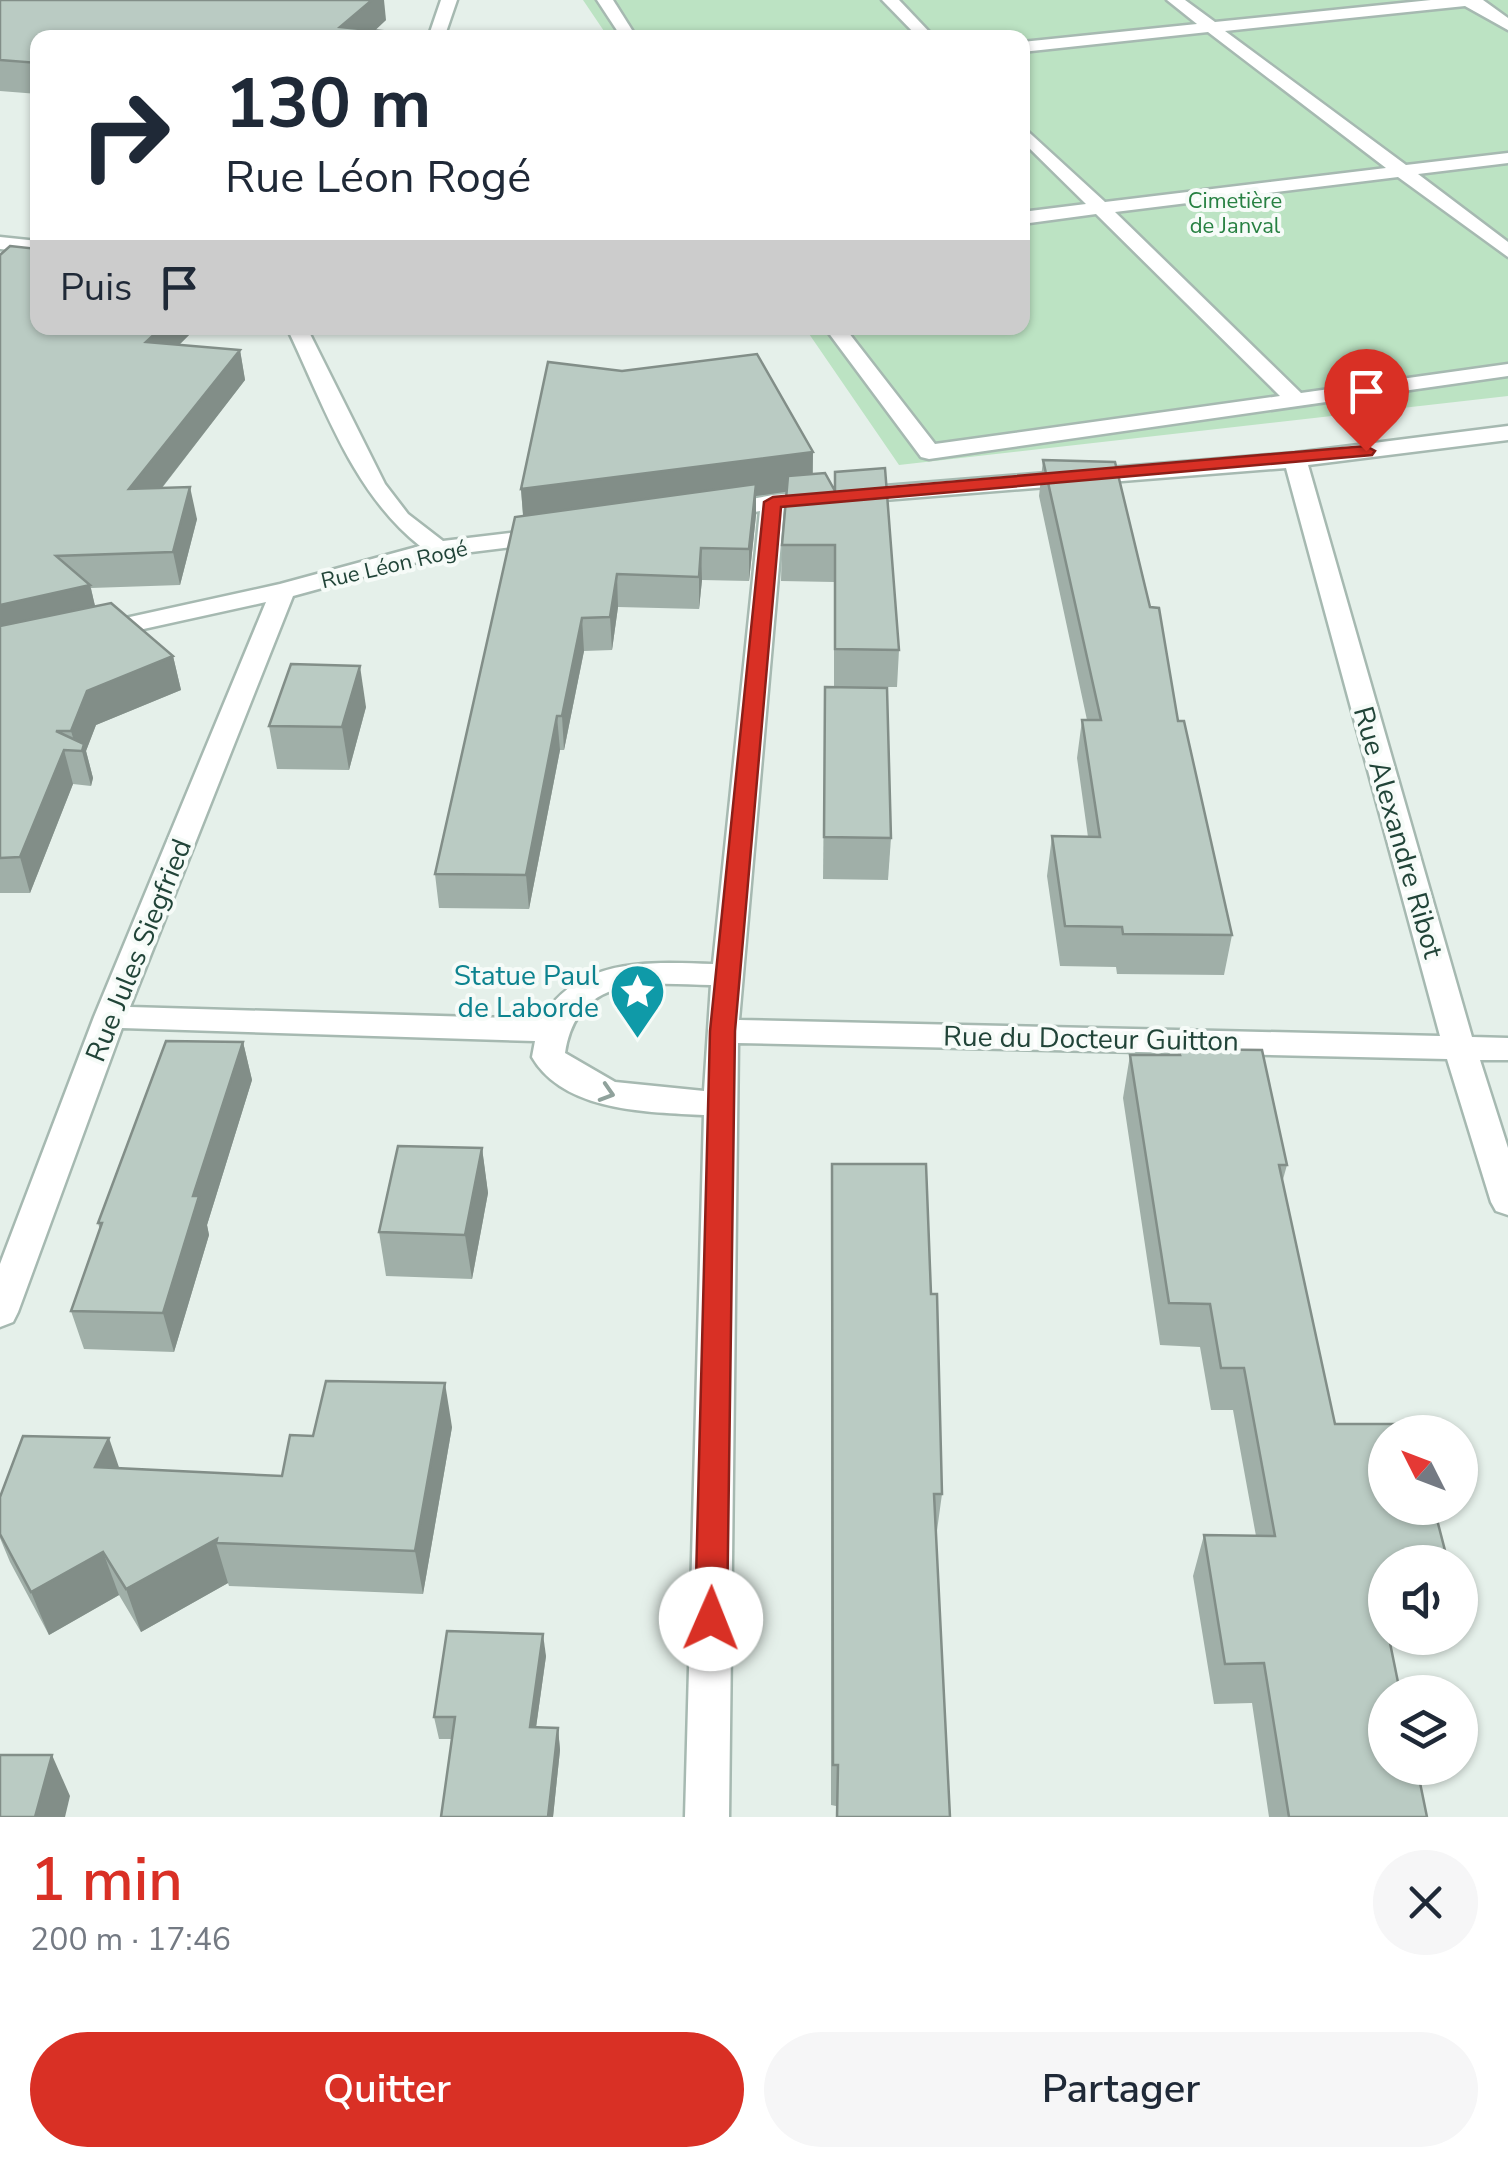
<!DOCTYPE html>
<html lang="fr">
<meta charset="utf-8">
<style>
:root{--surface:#fff;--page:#f6f6f7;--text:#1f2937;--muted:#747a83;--accent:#d93025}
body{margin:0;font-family:"Nunito Sans",sans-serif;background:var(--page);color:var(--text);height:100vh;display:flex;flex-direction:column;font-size:38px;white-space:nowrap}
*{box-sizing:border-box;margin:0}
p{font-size:32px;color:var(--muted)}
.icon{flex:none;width:55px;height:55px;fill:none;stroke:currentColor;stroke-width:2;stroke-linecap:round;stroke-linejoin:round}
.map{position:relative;height:1817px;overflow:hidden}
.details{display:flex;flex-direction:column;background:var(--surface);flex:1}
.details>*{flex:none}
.top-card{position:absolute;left:30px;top:30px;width:1000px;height:305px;border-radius:20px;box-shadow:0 2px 8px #0004;background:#fff;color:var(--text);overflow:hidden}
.needle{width:65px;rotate:312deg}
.controls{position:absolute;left:1368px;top:1415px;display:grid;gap:20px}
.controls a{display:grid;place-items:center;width:110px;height:110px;border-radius:50%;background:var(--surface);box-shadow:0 2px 8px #0004;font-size:50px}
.pin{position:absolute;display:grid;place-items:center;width:85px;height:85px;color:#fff;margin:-102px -42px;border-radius:50% 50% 50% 0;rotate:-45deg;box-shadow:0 0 10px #0007}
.pin .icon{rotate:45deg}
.me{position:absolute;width:110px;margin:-55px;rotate:1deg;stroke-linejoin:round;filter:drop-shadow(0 0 8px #0008)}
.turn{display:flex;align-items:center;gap:35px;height:210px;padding:0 30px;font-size:45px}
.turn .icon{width:130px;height:130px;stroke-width:2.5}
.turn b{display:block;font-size:70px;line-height:85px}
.then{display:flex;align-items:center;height:95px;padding:0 30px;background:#0003;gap:20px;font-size:38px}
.round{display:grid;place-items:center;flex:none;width:105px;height:105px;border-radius:52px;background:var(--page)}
.headline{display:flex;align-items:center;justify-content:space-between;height:170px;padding:0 30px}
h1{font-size:60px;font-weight:600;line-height:75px;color:var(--accent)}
.button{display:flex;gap:20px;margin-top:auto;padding:20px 30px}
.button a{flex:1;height:115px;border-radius:60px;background:var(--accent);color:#fff;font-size:40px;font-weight:600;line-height:115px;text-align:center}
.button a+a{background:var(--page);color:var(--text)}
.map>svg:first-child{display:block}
.green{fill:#bce3c3}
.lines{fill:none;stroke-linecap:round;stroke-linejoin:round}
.minor-casing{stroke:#a6b9b1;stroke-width:5}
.minor{fill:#fff;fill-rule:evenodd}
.wall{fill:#a0afa8}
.shaded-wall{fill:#828e88}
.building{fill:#bacbc3;stroke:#828e88;stroke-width:2.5}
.oneway{stroke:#90a29c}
.route{fill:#d93025;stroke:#8d1f18;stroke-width:2.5}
.labels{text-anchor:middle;stroke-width:8;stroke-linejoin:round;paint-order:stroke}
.far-park-label{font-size:22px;fill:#278042;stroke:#f6fbf8}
.far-street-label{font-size:22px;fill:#214438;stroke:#f6fbf8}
.street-label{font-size:28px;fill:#214438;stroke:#f6fbf8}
.culture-label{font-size:28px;fill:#0d838f;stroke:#f6fbf8;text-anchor:end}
</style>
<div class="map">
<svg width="1508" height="1817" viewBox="0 0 1508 1817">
<rect width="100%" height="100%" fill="#e5f0ea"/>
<!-- green -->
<polygon class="green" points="583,0 1508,0 1508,396 899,465 805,328 1022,328 1022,38 608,37"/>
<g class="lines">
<defs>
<g id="minor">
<polygon points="441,0 457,0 444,38 428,38"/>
<polygon points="597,0 613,0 637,38 622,38"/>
<polygon points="882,0 899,0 935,38 919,38"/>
<polygon points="1167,0 1185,0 1215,22 1431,0 1483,0 1508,18 1508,30 1465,6 1225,31 1406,165 1508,153 1508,163 1418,174 1508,242 1508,257 1398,177 1115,212 1301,393 1508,364 1508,376 929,459 921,457 825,328 845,328 935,444 1280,396 1096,214 1022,224 1022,212 1086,204 1022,141 1022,126 1105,202 1386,168 1208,32 1022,52 1022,42 1197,24"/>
<polygon points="0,237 38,241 38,253 0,249"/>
<path d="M 287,328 L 307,328 L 385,484 L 408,514 L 443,541 L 551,528 L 563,535 L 551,542 L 439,556 L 293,596 L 130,1007 L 541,1019 C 579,957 648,962 713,964 L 760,511 L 715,519 L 703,512 L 707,507 L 773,495 L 1295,453 L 1508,426 L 1508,440 L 1308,465 L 1472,1037 L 1508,1038 L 1508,1060 L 1480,1060 L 1508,1148 L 1508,1215 L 1496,1211 L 1491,1202 L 1447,1059 L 738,1043 L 729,1817 L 685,1817 L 704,1115 C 648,1112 564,1112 532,1057 L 535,1041 L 122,1028 L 18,1312 L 13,1322 L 0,1327 L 0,1264 L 94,1017 L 266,602 L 98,639 L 85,631 L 89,626 L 280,584 L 420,546 C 352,492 324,405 287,328 ZM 1286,468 L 1440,1036 L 739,1020 L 784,508 ZM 711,985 L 704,1091 L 615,1082 L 565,1053 C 577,974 646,983 711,985 Z"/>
</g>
</defs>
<!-- minor casing -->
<use href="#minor" class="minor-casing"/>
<!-- minor -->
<use href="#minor" class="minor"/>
</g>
<!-- wall -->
<g class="wall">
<polygon points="0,0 386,20 375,30 38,38 38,94 0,91"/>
<polygon points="0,255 38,328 196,328 179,345 240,350 245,380 162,488 197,519 180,585 91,588 95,607 173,656 181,690 96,725 86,751 93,778 91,786 73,784 30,893 0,893"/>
<polygon points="813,452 813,474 899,650 897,687 834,687 834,582 781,581 782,545 786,491 756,496 756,515 749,581 702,580 699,609 618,607 612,650 584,651 564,750 560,750 529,909 439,908 435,874 523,516 521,489"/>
<polygon points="1043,460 1178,721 1232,935 1224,975 1117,974 1116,967 1060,966 1047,876 1052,836 1088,837 1077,758 1082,720 1087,720 1039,496"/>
<polygon points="825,687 891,838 888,880 823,879"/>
<polygon points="366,707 349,770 277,769 269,726"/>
<polygon points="243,1042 252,1080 207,1225 209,1235 174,1352 84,1349 71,1311 100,1230 98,1223"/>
<polygon points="1178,1049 1287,1165 1282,1183 1335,1424 1385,1562 1385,1638 1427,1817 1269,1817 1252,1703 1214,1704 1193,1576 1204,1535 1256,1536 1233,1410 1211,1410 1200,1347 1160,1345 1123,1098 1130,1055 1177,1055"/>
<polygon points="482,1148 488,1193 472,1279 386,1276 379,1232"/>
<polygon points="832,1164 931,1294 942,1494 936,1538 950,1817 836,1817 836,1806 831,1805 831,1208"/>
<polygon points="452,1427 423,1594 229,1586 228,1583 141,1632 119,1595 49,1635 10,1562 0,1538 0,1497 119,1468 282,1476 313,1436"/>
<polygon points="546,1656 536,1727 558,1728 560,1750 553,1817 441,1817 452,1739 439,1739 434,1717"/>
</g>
<!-- shaded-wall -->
<g class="shaded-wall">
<polygon points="372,0 384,0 386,20 367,38 340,27"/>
<polygon points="161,328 196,328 152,372 146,342"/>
<polygon points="240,350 245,380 136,521 129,489"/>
<polygon points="813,452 812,488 756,496 756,515 749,581 749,549 524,526 521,489"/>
<polygon points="190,487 197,519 180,585 173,552"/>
<polygon points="701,548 702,580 699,609 699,577"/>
<polygon points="617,574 618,607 612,650 610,617"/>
<polygon points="90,585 98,618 0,641 0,605"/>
<polygon points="582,618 584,651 564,750 562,716"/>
<polygon points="173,656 181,690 96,725 86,751 93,778 91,786 82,751 77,751 71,731 87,691"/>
<polygon points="360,666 366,707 349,770 342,727"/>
<polygon points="557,716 560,750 529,909 526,875"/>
<polygon points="64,750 73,784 30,893 20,857"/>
<polygon points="243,1042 252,1080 207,1225 209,1235 174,1352 163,1313 193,1196"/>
<polygon points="482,1148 488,1193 472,1279 465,1235"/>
<polygon points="445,1383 452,1427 423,1594 415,1551"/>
<polygon points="109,1438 124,1482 95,1467"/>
<polygon points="217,1539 216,1543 228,1583 141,1632 126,1589"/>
<polygon points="103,1552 119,1595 49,1635 31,1592"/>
<polygon points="543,1634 546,1656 533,1749 530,1727"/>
<polygon points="558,1728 560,1750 553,1817 548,1817"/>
<polygon points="52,1755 70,1796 65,1817 35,1817"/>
</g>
<!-- building -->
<g class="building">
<polygon points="0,0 372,0 340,27 454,38 38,38 38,63 0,60"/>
<polygon points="10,246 38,249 38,328 161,328 146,342 240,350 129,489 190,487 173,552 56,556 90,585 0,605 0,255"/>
<polygon points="757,354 813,452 521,489 548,362 622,371"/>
<polygon points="1043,460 1115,462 1150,607 1159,608 1178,721 1184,721 1232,935 1123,934 1122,927 1065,926 1052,836 1100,837 1082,720 1101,720"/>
<polygon points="885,468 899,650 835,649 835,545 782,545 788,476 825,473 835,491 835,472"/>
<polygon points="756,484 749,549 701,548 699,577 617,574 610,617 582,618 562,716 557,716 526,875 435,874 515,517"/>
<polygon points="111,603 173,656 87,691 71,731 56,731 84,744 82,751 64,750 20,857 0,858 0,626"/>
<polygon points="291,664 360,666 342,727 269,726"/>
<polygon points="825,687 887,688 891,838 824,837"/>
<polygon points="166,1041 243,1042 193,1196 199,1196 163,1313 71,1311 102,1223 98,1223"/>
<polygon points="1178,1049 1262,1050 1287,1165 1279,1165 1335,1424 1413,1424 1415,1432 1385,1432 1385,1508 1434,1508 1448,1562 1385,1562 1385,1585 1377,1584 1385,1621 1385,1638 1389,1638 1400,1692 1385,1692 1385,1768 1417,1768 1427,1817 1289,1817 1264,1663 1225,1664 1204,1535 1275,1536 1244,1368 1221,1368 1210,1304 1169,1303 1130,1055 1180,1055"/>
<polygon points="398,1146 482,1148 465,1235 379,1232"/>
<polygon points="832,1164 926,1164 931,1294 937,1294 942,1494 934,1494 950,1817 837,1817 838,1765 833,1765"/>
<polygon points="326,1381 445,1383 415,1551 216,1543 217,1539 126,1589 103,1552 31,1592 0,1534 0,1497 23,1436 109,1438 95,1467 282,1476 290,1435 313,1436"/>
<polygon points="447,1631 543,1634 530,1727 558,1728 548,1817 441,1817 455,1717 434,1717"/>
<polygon points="0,1755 52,1755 35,1817 0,1817"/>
</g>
<!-- one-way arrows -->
<defs><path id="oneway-chevron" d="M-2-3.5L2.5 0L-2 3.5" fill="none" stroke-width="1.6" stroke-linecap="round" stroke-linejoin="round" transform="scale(2.5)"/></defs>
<use class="oneway" href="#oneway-chevron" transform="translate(607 1093) rotate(17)"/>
<!-- route -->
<polygon class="route" points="1366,446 1375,451 1372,455 781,507 735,1031 727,1619 722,1629 711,1633 700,1629 695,1619 710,1031 764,502 773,497"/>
<!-- icons -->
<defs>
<symbol id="sight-pin" viewBox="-11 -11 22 30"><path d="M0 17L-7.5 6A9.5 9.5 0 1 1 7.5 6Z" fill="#0f9aa8" stroke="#f6fbf8"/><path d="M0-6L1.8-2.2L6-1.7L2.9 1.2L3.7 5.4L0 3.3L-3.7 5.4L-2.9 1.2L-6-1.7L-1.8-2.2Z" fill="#fff"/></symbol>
</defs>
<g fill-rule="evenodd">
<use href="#sight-pin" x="606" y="960" width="63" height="86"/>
</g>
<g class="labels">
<!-- far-park labels -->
<g class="far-park-label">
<text x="1235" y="208">Cimetière<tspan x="1235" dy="25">de Janval</tspan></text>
</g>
<!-- far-street labels -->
<g class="far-street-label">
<text transform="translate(394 564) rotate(-13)" y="8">Rue Léon Rogé</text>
</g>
<!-- street labels -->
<g class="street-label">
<text transform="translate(1399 832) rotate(74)" y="10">Rue Alexandre Ribot</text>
<text transform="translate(138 950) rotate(-68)" y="10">Rue Jules Siegfried</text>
<text transform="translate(1091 1038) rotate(1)" y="10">Rue du Docteur Guitton</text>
</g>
<!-- culture labels -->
<g class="culture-label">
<text x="599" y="985">Statue Paul<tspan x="599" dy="32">de Laborde</tspan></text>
</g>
</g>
</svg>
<div class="controls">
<a><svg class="needle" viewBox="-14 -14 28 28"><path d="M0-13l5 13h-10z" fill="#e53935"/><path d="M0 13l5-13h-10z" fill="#747a83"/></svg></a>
<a><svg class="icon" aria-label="sound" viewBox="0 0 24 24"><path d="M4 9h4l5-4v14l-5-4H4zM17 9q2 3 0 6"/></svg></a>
<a><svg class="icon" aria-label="layers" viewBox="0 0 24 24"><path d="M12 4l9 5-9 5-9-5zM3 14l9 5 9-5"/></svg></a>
</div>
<div class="pin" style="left:1366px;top:451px;background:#d93025"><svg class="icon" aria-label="arrive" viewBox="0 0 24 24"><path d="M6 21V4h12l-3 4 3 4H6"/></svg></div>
<svg class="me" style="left:711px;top:1619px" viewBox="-20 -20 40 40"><circle r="19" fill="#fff"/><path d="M0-13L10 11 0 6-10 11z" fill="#d93025"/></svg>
<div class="top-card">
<div class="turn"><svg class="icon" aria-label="right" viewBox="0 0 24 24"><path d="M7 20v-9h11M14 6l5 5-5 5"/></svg><div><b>130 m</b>Rue Léon Rogé</div></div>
<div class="then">Puis<svg class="icon" aria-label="arrive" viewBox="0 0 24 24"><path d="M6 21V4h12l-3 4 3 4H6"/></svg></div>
</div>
</div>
<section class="details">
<div class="headline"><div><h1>1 min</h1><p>200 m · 17:46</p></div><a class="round"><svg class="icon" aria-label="close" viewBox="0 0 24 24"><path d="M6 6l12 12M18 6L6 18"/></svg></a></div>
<div class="button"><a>Quitter</a><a>Partager</a></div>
</section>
